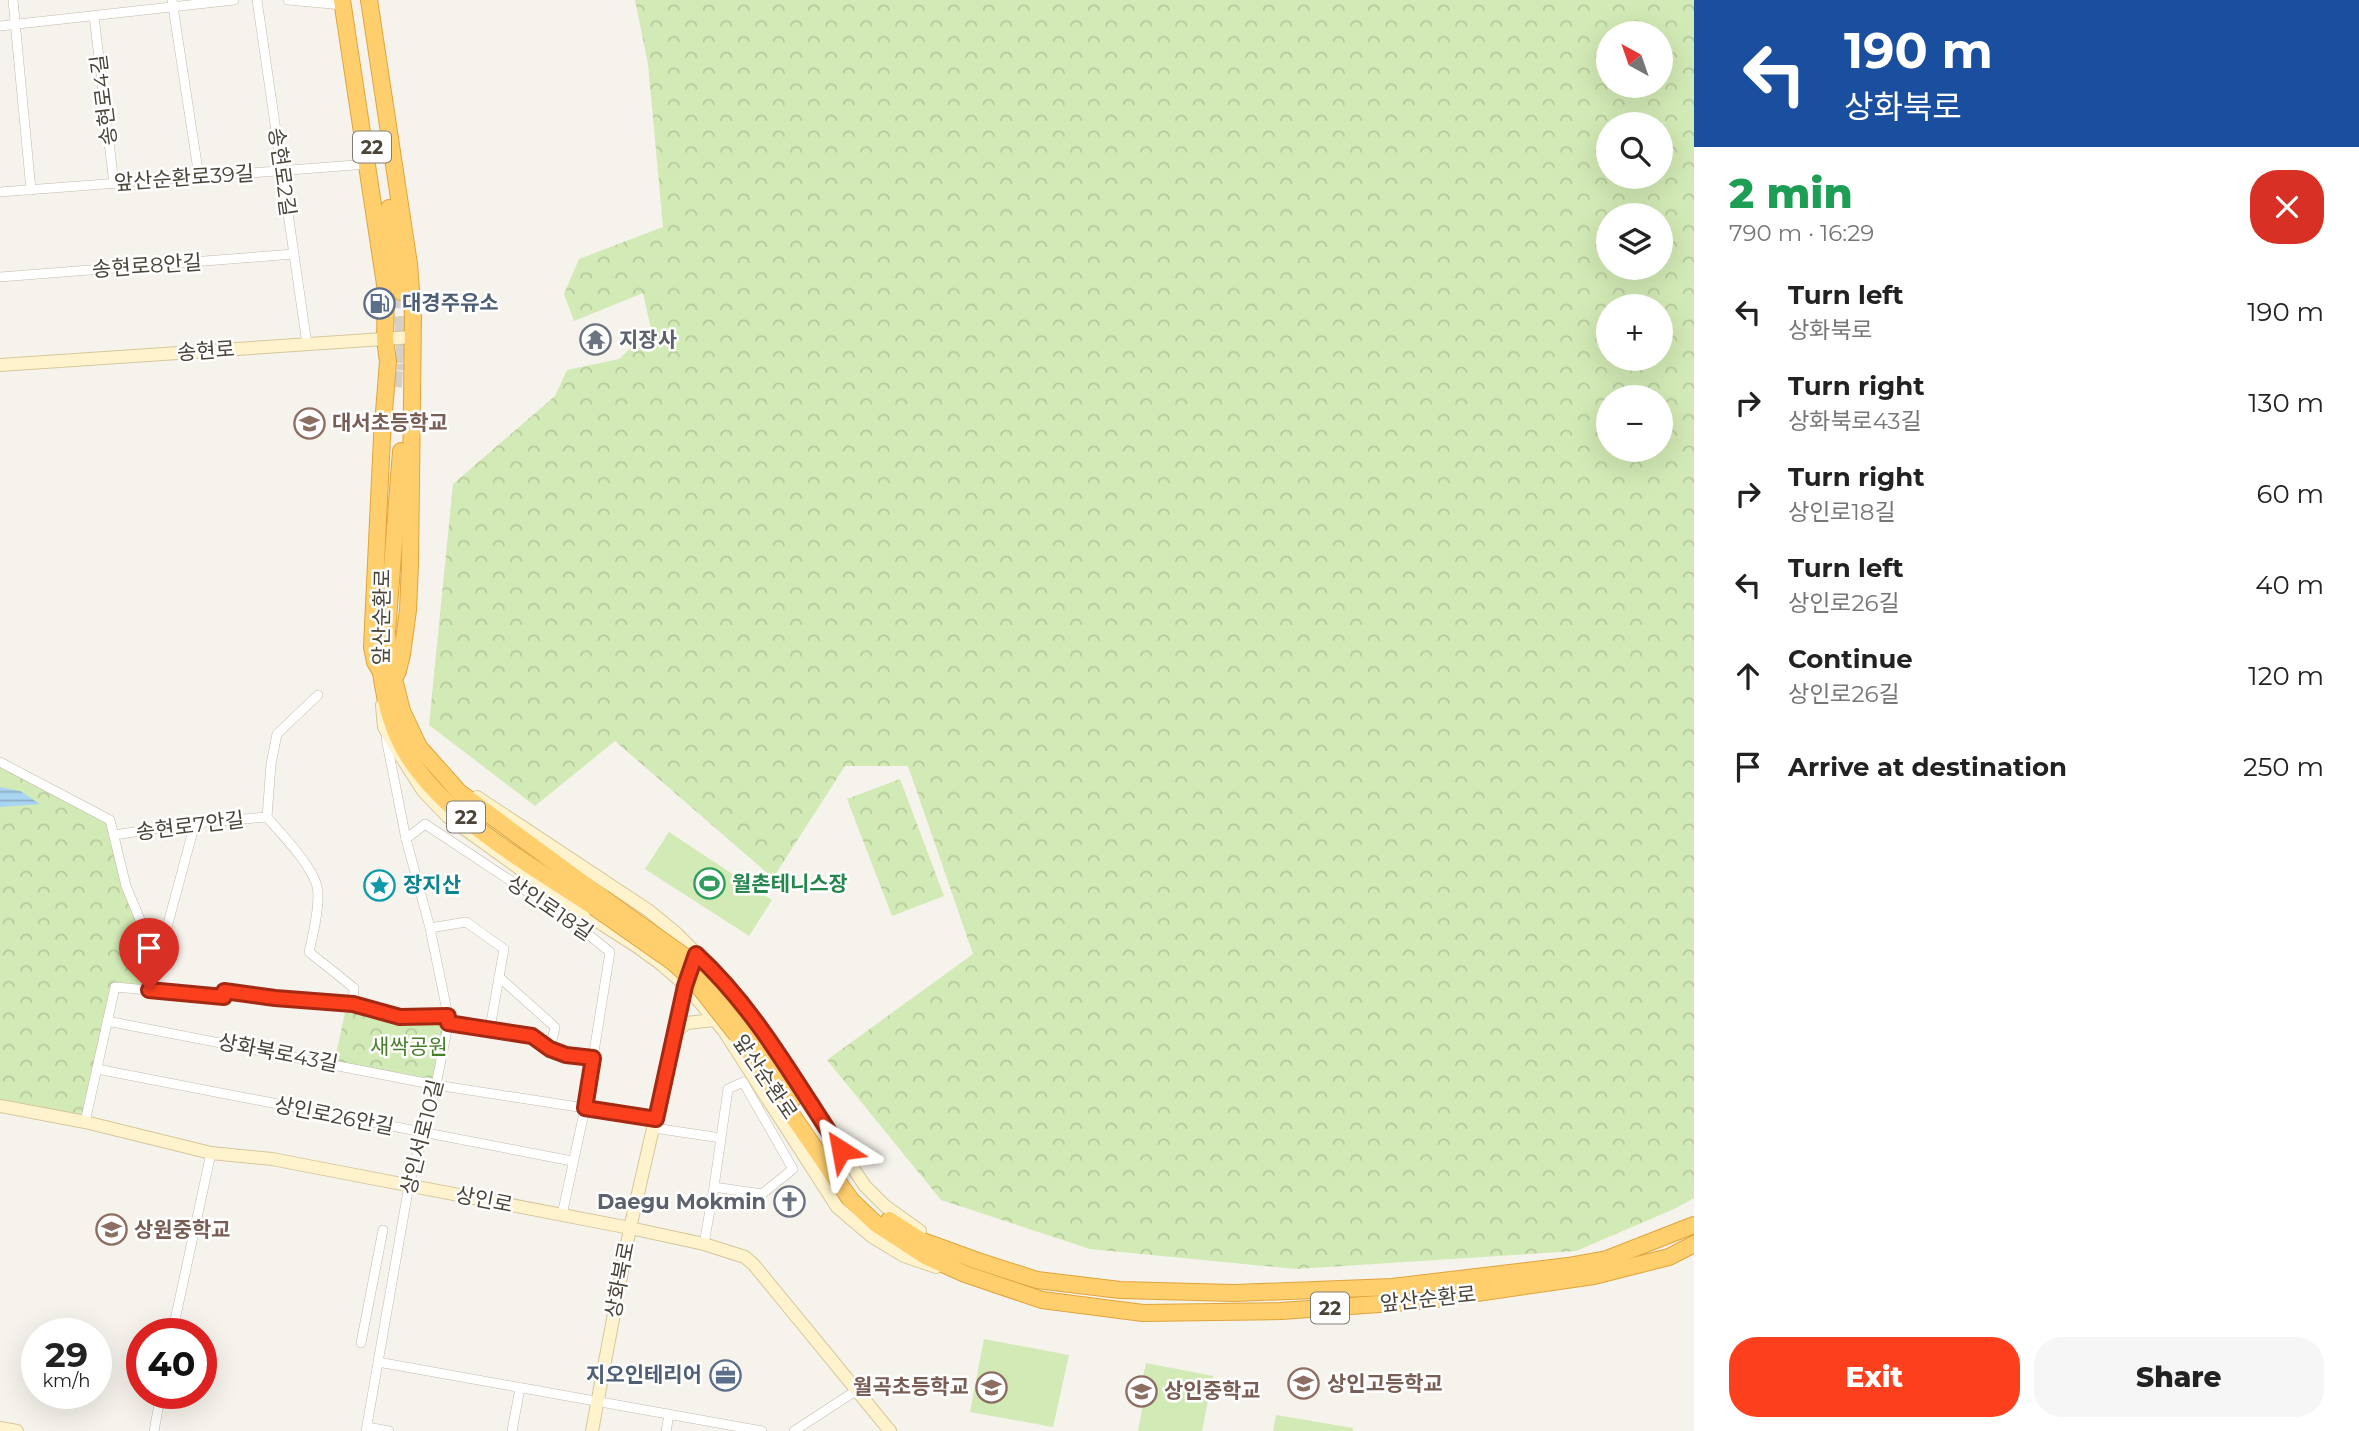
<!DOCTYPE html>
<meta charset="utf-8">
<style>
:root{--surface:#fff;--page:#f6f6f6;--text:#222;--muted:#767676;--accent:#fc3f1d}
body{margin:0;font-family:Montserrat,"Noto Sans KR",sans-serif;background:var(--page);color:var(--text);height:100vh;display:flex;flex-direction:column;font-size:26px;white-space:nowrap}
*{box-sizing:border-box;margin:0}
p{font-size:23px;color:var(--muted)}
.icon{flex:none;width:38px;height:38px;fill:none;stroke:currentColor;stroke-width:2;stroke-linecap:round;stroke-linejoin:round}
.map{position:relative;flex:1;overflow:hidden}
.side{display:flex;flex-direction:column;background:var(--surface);width:665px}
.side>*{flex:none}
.guide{background:#1a4fa0;color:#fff;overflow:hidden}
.needle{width:46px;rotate:320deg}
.controls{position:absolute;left:1596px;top:21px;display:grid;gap:14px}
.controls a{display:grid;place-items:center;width:77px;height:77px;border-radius:50%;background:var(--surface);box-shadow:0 7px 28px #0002;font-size:35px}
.speed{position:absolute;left:21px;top:1318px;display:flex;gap:14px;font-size:35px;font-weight:700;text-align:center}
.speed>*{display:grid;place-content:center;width:91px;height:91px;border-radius:50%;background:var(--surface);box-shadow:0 7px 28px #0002;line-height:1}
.speed small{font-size:18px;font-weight:400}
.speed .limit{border:10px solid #d22;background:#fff;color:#111}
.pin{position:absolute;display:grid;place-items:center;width:60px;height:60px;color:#fff;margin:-72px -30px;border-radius:50% 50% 50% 0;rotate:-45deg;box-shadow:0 0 7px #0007}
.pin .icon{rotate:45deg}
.me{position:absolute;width:77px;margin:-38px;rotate:326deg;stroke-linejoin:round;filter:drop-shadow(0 0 5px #0008)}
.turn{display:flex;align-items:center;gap:24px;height:147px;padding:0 35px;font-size:32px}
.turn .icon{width:91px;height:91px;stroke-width:2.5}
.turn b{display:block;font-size:49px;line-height:60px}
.round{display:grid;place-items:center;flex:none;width:74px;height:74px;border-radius:28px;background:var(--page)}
.overview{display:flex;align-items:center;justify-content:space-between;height:119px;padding:0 35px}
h1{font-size:42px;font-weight:800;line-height:52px;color:#1e9e55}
.cta{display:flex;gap:14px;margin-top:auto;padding:14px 35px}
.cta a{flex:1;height:80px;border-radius:28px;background:var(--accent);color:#fff;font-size:28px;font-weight:800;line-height:80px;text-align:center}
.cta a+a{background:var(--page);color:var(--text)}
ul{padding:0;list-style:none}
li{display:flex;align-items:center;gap:21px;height:91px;padding:0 35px}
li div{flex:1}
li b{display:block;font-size:26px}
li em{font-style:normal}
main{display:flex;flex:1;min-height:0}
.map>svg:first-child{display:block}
.forest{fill:url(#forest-crowns);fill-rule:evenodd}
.pitch{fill:#d2eab5}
.water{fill:url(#water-rules)}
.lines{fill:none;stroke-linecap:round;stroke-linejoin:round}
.highway-tunnel{stroke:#d4d0c8;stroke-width:16;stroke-dasharray:16 8;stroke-linecap:butt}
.street-casing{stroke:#c2bbae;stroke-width:10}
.secondary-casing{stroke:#d6c79b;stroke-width:14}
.highway-casing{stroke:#e0a43c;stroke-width:18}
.street{stroke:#fff;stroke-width:9}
.secondary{stroke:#fff3cd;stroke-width:12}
.highway{stroke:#ffcf6e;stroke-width:16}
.highway-bridge-casing{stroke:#e0a43c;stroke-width:18;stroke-linecap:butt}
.highway-bridge{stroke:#ffcf6e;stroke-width:16}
.route-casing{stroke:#a42913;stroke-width:18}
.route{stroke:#fc3f1d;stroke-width:12}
.labels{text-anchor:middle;stroke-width:5;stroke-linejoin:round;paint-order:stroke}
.shield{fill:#fff;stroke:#817c74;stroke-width:2}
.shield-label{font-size:19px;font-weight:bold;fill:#4b4439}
.street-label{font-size:21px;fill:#4b4439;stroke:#fff}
.service-label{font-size:21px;font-weight:bold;fill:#4e5e75;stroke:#fff;text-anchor:start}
.worship-label{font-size:21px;font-weight:bold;fill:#5b616d;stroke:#fff;text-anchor:start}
.education-label{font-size:21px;font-weight:bold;fill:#785e54;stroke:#fff;text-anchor:start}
.leisure-label{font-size:21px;font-weight:bold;fill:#27864d;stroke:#fff;text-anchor:start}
.culture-label{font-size:21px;font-weight:bold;fill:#0d838f;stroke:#fff;text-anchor:start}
.park-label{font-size:21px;fill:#4a7f2a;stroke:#fff}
</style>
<main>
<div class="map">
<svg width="1694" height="1431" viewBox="0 0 1694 1431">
<defs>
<pattern id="forest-crowns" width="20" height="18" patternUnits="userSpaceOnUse" patternTransform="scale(1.75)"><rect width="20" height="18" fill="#d2eab5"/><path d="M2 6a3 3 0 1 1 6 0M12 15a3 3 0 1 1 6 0" fill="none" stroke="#b6ca9c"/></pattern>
<pattern id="water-rules" width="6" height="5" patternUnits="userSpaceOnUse" patternTransform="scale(1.75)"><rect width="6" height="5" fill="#a9d4f2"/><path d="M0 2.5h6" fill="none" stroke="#8caec5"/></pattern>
</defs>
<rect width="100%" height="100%" fill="#f6f3ec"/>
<!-- forest -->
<g class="forest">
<path d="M 635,0 L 1694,0 L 1694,1198 L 1674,1209 L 1576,1251 L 1296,1269 L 1090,1249 L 941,1200 L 827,1060 L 973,954 L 908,766 L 845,766 L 773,878 L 615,741 L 535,806 L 429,725 L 453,484 L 555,396 L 567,370 L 619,359 L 651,329 L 643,293 L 574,321 L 564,294 L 579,259 L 663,227 L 648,64 ZM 1608,33 L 1661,33 L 1661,86 L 1608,86 ZM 1608,124 L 1661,124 L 1661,177 L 1608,177 ZM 1608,215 L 1661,215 L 1661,268 L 1608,268 ZM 1608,306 L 1661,306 L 1661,359 L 1608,359 ZM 1608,397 L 1661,397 L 1661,450 L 1608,450 Z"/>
<polygon points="0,762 110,820 126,886 151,946 149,990 116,987 85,1122 0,1104"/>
<polygon points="900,779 944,896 892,916 847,799"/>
<polygon points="347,1003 400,1017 448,1016 436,1085 334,1064"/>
</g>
<!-- pitch -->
<g class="pitch">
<polygon points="669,832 772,900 749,936 645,869"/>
<polygon points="984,1339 1069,1355 1053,1427 970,1412"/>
<polygon points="1146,1363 1213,1376 1202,1431 1138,1431 1148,1378 1143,1377"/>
<polygon points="1276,1415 1353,1428 1353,1431 1273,1431"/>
</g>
<!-- water -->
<polygon class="water" points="0,787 20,791 40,804 0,807"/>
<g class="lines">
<!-- highway-tunnel -->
<g class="highway-tunnel">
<polyline points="401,292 405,370"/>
<polyline points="394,387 396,352"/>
</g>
<defs>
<g id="street">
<polyline points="13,0 31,190"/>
<polyline points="172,0 199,177"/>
<polyline points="257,0 307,344"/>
<polyline points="288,0 343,5"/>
<polyline points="94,16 114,184"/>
<polyline points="0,26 234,0"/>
<polyline points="0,192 368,164"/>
<polyline points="0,277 294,254"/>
<path d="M 318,695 L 277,734 L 271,764 L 267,817 C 282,835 308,861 316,883 C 322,899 313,935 309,952 L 354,988 L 353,1004"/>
<polyline points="0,762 110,820 126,886 151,946 149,990"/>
<polyline points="114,835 195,823 267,817"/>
<polyline points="406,839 425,824 573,922 610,952 585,1108 562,1215"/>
<polyline points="430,928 466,922 504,949 490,1028"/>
<polyline points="151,946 165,935 195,823"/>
<polyline points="499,977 555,1027 550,1049"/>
<polyline points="107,1021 436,1085 656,1119"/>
<polyline points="448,1023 532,1036 550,1049 566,1055 593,1058"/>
<polyline points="97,1069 572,1161"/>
<polyline points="85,1122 115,987 224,997 224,991 275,998 353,1004 400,1017 448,1016"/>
<polyline points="654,1128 721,1138"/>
<polyline points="704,1244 714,1187 762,1194 793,1169 743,1082 728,1089 714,1187"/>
<polyline points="172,1334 211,1153"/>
<polyline points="361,1343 383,1230"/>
<polyline points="378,1362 762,1431"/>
<polyline points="367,1427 389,1431"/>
<polyline points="154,1431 161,1393"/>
<polyline points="366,1431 409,1185 436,1085 448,1025 448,1016 430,928 406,839 386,738"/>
<polyline points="512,1431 520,1388"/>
<polyline points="666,1431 669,1415"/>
<polyline points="794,1431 857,1390"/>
</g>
<g id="secondary">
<polyline points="0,365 413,337"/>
<polyline points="382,705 384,727 395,747 423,791 448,817 552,892 636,946 661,964 686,986 724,1031 837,1207 871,1236 904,1256 936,1267"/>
<polyline points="477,797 648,910 676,933 714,971 769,1039 800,1089 865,1186 885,1206 920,1231"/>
<polyline points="675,1032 687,1023 714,1020"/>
<polyline points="0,1106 85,1122 211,1153 272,1159 630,1228 704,1244 745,1257 754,1265 890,1431"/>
<polyline points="0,1428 17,1431"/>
<polyline points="592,1431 630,1228 687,981"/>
</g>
<g id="highway">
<polyline points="342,0 386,291 385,339 388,362 382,437 372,647 375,662 381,672"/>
<polyline points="369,0 409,264 413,316 410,564 408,610 402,654 398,671 394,679"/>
<polyline points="389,208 401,292"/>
<polyline points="401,451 387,633 391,667 402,711 419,747 459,792 603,898"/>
<path d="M 380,662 C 382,685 386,707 395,730 C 423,806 528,863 594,907"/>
<polyline points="745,1026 793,1099"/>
<polyline points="737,1035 836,1179 851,1200 875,1223 927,1257 965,1274 1042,1300 1143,1313 1281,1311 1421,1301 1594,1276 1669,1257 1694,1244"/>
<polyline points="889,1220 920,1240 978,1261 1037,1280 1120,1290 1234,1293 1392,1287 1568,1266 1607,1259 1694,1225"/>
</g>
</defs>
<!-- street casing -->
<use href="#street" class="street-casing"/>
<!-- secondary casing -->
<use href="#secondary" class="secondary-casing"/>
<!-- highway casing -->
<use href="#highway" class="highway-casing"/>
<!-- street -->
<use href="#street" class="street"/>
<!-- secondary -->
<use href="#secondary" class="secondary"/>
<!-- highway -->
<use href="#highway" class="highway"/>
<defs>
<g id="highway-bridge">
<polyline points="603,898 687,958 726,999 745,1026"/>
<polyline points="594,907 674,963 696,983 737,1035"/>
</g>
</defs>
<!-- highway-bridge casing -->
<use href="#highway-bridge" class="highway-bridge-casing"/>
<!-- highway-bridge -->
<use href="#highway-bridge" class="highway-bridge"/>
</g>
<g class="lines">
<defs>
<path id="route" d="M 149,990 L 224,997 L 224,991 L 275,998 L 353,1004 L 400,1017 L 448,1016 L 448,1023 L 532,1036 L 550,1049 L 566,1055 L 593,1058 L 585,1108 L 656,1119 L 685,986 L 696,954 C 756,1009 796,1083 841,1150"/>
</defs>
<!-- route casing -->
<use href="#route" class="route-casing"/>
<!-- route -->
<use href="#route" class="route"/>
</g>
<!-- icons -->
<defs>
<symbol id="fuel-ring" viewBox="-11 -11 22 22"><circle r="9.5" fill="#fff" stroke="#5c6f8a" stroke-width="1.5"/><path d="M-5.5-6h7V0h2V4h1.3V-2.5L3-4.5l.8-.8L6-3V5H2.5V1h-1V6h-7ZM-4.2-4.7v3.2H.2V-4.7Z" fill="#5c6f8a"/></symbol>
<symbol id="temple-ring" viewBox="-11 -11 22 22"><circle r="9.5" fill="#fff" stroke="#6b7280" stroke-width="1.5"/><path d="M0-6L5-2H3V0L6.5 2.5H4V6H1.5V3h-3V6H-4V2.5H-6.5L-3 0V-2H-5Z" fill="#6b7280"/></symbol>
<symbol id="school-ring" viewBox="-11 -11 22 22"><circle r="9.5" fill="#fff" stroke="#8d6e63" stroke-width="1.5"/><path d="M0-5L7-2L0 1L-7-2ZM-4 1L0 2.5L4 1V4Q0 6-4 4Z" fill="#8d6e63"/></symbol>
<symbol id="stadium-ring" viewBox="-11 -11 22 22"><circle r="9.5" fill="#fff" stroke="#2e9e5b" stroke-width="1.5"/><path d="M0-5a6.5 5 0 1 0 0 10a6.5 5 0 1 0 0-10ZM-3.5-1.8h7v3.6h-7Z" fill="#2e9e5b"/></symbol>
<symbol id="sight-ring" viewBox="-11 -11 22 22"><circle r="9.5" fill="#fff" stroke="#0f9aa8" stroke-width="1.5"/><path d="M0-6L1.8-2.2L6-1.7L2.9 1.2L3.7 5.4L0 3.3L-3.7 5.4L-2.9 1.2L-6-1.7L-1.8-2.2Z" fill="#0f9aa8"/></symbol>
<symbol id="church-ring" viewBox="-11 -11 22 22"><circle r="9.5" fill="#fff" stroke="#6b7280" stroke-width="1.5"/><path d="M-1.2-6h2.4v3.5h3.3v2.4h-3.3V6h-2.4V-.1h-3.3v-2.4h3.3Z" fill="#6b7280"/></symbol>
<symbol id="office-ring" viewBox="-11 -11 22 22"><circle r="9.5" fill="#fff" stroke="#5c6f8a" stroke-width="1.5"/><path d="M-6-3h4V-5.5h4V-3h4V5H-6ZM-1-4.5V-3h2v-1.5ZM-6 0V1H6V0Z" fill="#5c6f8a"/></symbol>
</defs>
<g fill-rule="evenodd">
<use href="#fuel-ring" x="362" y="286" width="35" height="35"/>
<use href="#temple-ring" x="578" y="322" width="35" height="35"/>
<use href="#school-ring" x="292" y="406" width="35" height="35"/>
<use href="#stadium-ring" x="692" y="866" width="35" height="35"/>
<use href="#sight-ring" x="362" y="868" width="35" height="35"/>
<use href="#church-ring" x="772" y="1184" width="35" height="35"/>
<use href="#school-ring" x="94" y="1212" width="35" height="35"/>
<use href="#office-ring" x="708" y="1358" width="35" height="35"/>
<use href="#school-ring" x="1286" y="1366" width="35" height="35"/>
<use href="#school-ring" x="974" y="1370" width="35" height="35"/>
<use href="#school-ring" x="1124" y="1374" width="35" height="35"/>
</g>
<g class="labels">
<!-- shield labels -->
<g class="shield">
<rect x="353" y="131.5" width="38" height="31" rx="5"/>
<rect x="447" y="801.5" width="38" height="31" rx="5"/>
<rect x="1311" y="1292.5" width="38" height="31" rx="5"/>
</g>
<g class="shield-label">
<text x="372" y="154">22</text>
<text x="466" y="824">22</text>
<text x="1330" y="1315">22</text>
</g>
<!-- street labels -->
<g class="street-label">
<text transform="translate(104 100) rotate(-97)" y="7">송현로4길</text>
<text transform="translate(282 172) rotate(82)" y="7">송현로2길</text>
<text transform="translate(184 178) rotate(-4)" y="7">앞산순환로39길</text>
<text transform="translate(147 266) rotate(-4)" y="7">송현로8안길</text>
<text transform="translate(206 351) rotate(-4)" y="7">송현로</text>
<text transform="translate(382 617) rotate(-89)" y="7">앞산순환로</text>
<text transform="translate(190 826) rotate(-7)" y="7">송현로7안길</text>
<text transform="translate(550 908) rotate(34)" y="7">상인로18길</text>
<text transform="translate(278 1053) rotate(11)" y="7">상화북로43길</text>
<text transform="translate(765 1077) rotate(56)" y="7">앞산순환로</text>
<text transform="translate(334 1116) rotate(11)" y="7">상인로26안길</text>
<text transform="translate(422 1137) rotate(-76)" y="7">상인서로10길</text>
<text transform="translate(484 1200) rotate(11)" y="7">상인로</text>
<text transform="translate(620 1280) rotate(-79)" y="7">상화북로</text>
<text transform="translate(1428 1299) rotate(-6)" y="7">앞산순환로</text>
</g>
<!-- service labels -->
<g class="service-label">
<text x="402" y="310">대경주유소</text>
<text x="702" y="1382" text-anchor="end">지오인테리어</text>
</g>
<!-- worship labels -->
<g class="worship-label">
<text x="619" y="347">지장사</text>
<text x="766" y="1209" text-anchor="end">Daegu Mokmin</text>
</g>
<!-- education labels -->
<g class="education-label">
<text x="332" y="430">대서초등학교</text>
<text x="134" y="1237">상원중학교</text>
<text x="1327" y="1391">상인고등학교</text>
<text x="969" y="1394" text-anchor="end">월곡초등학교</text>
<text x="1164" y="1398">상인중학교</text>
</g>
<!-- leisure labels -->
<g class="leisure-label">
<text x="732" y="891">월촌테니스장</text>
</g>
<!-- culture labels -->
<g class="culture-label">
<text x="403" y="892">장지산</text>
</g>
<!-- park labels -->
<g class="park-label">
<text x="409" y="1054">새싹공원</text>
</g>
</g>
</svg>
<div class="controls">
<a><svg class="needle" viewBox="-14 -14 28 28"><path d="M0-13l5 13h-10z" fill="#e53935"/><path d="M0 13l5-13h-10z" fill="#767676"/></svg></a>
<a><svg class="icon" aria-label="search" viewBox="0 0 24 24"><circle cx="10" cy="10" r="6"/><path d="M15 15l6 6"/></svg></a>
<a><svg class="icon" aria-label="layers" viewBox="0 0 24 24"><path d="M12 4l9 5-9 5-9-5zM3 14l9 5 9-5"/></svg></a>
<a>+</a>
<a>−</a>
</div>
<div class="speed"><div>29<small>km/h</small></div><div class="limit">40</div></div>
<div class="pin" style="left:149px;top:990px;background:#d93025"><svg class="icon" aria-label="arrive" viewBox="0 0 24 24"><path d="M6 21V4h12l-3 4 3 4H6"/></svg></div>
<svg class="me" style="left:841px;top:1150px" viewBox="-20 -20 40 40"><path d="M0-17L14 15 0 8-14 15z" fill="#fc3f1d" stroke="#fff" stroke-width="4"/></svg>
</div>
<section class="side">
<div class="guide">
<div class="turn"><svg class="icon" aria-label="left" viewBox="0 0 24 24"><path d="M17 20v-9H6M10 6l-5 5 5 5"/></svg><div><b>190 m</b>상화북로</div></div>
</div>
<div class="overview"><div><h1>2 min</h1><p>790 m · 16:29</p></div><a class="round" style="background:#d93025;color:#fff"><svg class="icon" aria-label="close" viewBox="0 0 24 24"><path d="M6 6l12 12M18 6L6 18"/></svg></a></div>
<ul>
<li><svg class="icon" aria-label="left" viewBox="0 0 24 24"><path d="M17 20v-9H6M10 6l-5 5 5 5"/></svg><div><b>Turn left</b><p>상화북로</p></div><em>190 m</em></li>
<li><svg class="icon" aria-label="right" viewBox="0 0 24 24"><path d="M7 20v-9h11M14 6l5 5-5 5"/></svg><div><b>Turn right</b><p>상화북로43길</p></div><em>130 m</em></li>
<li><svg class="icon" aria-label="right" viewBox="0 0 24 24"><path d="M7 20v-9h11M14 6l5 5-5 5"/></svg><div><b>Turn right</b><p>상인로18길</p></div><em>60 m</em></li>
<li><svg class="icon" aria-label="left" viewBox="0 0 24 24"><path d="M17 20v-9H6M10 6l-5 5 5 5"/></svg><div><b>Turn left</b><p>상인로26길</p></div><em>40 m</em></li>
<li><svg class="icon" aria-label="ahead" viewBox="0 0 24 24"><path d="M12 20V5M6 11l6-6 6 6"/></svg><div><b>Continue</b><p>상인로26길</p></div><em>120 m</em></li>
<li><svg class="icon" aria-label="arrive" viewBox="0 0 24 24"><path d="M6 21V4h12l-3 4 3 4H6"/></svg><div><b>Arrive at destination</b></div><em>250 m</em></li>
</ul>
<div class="cta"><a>Exit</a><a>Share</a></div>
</section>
</main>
